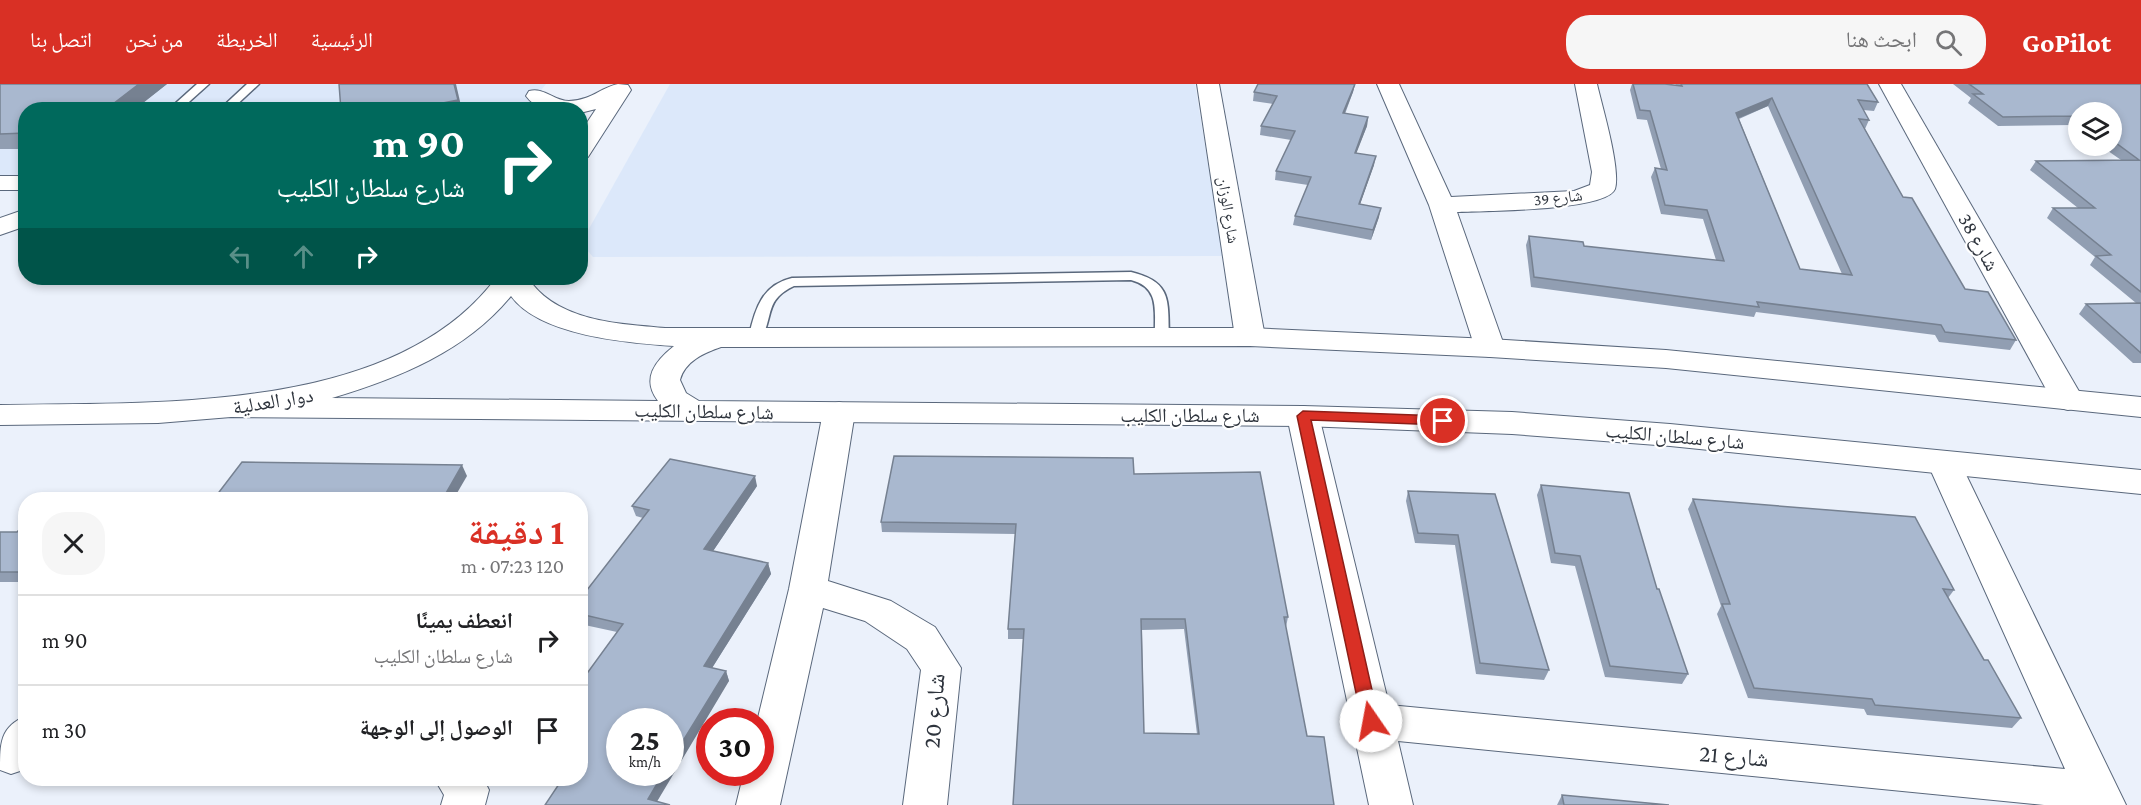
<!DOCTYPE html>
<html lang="ar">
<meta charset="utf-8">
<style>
:root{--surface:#fff;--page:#f6f6f6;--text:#202124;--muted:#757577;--line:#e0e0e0;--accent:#d93025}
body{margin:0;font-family:"Crimson Pro","Noto Naskh Arabic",serif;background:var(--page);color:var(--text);direction:rtl;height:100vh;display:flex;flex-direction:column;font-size:22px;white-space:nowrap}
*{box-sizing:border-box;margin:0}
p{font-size:20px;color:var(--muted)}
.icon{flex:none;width:33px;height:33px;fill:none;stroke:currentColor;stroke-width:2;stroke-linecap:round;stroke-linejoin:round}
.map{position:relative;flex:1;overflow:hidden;direction:ltr}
.drawer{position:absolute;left:18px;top:408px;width:570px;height:294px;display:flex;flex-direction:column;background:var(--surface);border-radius:24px;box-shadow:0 3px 9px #0003;direction:rtl}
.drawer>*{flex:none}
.top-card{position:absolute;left:18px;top:18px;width:570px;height:183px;border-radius:24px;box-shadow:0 3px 9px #0003;direction:rtl;background:#00695c;color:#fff;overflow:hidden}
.controls{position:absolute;left:2068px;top:18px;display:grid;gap:12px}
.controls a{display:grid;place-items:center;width:54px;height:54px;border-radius:50%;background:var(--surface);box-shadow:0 3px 9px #0003;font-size:30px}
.speed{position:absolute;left:606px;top:624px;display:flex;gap:12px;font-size:30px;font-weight:700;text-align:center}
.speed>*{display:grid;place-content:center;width:78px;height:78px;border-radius:50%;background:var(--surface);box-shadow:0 3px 9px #0003;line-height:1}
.speed small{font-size:15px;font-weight:400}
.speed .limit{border:9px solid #d22;background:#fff;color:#111}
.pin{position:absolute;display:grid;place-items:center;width:51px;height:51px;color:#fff;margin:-26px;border:3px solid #fff;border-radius:50%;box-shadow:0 2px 6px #0007}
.me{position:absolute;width:66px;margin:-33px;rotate:348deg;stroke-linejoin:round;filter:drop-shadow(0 0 4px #0008)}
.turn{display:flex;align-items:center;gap:21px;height:126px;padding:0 24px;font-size:27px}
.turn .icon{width:78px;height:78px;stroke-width:2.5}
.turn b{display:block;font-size:42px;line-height:51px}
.lanes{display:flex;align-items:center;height:57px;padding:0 24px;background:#0003;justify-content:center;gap:30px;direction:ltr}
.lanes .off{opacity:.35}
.round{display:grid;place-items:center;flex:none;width:63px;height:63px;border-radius:24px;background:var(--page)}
.overview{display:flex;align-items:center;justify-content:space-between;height:102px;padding:0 24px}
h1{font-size:36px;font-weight:700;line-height:45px;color:var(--accent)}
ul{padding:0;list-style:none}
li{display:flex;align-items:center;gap:18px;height:90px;padding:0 24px;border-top:2px solid var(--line)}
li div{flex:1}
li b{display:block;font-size:22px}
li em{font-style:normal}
header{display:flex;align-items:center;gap:36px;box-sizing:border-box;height:84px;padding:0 30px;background:var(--accent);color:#fff}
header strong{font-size:28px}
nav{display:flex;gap:33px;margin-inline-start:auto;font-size:21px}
.search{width:420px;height:54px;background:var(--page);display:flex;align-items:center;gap:15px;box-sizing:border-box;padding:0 21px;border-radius:24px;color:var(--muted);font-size:22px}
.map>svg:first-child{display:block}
.built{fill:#dce8fa}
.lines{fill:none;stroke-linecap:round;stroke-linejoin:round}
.lane-casing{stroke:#5a687c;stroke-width:3}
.street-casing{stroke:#5a687c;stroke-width:2}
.secondary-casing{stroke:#5a687c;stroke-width:2}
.lane{fill:#fff;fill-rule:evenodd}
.street{fill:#fff;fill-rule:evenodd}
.secondary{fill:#fff;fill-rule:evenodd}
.wall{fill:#919eb2;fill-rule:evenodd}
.shaded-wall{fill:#768191}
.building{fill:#a9b8cf;stroke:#768191;stroke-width:1.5;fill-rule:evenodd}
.route{fill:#d93025;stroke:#8d1f18;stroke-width:1.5}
.labels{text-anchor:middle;stroke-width:4.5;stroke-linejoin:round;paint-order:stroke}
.far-street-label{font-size:16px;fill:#2e343d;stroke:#fff}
.street-label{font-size:20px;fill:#2e343d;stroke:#fff}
.near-street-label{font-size:24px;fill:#2e343d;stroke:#fff}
</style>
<header>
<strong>GoPilot</strong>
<div class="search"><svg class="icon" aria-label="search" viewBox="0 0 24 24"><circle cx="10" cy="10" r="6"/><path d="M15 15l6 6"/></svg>ابحث هنا</div>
<nav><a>الرئيسية</a><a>الخريطة</a><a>من نحن</a><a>اتصل بنا</a></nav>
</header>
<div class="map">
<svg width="2141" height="721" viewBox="0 0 2141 721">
<rect width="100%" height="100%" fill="#ebf1fb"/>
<!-- built -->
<g class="built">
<polygon points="0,0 546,0 526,25 26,26 25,99 0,99"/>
<polygon points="670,0 1195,0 1223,172 593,173 581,159"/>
</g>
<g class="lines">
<defs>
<g id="lane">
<polygon points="197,0 209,0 180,26 168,26"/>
<polygon points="247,0 259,0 231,26 219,26"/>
<path d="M 1131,188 C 1172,198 1168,216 1169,253 L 1167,256 L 1162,257 L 1155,253 C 1154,228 1161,204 1131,196 L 794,202 C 764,216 774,232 761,255 L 751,255 L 749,252 C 755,225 762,201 792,194 Z"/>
</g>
<g id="street">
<polygon points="1197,0 1219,0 1265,253 1260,259 1250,262 1240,259 1235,253"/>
<path d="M 1377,0 L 1399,0 L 1451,113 L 1574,107 L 1590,101 L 1592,88 L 1575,0 L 1597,0 C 1602,22 1621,85 1615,105 C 1607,127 1482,127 1457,128 L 1505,264 L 1501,270 L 1490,273 L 1479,270 L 1475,264 L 1429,121 Z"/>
<polygon points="1879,0 1901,0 2084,316 2079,323 2068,326 2057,323 2052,316"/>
<polygon points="839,318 850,321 855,328 828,497 891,517 935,543 961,584 947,721 903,721 921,586 907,565 865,537 823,524 780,721 736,721 744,688 760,688 760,638 757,638 789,505 823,328 828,321"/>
<polygon points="1303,322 1314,325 1319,332 1389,621 2065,685 1927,378 1932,370 1944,367 1956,370 2126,721 2044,721 1398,657 1413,721 1369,721 1287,332 1292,325"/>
<path d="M 26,632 L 26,685 L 11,690 L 0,686 C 0,659 0,643 26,632 Z"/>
<polygon points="434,694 483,694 489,706 485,721 441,721 444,711"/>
</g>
<g id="secondary">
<path d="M 618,0 L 628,1 L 631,6 L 588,73 L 580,75 L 580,49 L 596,25 L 580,29 L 580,26 C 561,26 539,30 526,12 L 529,7 C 545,3 553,17 569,17 C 592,16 600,4 618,0 Z"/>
<rect x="0" y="92" width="26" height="14"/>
<polygon points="26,125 26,142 0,151 0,134"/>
<path d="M 496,194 L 528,194 C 556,237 618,240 665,244 L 1250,244 L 1490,255 L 1666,266 L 2141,313 L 2141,333 L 1666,284 L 1490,273 L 1250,262 L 721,263 C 704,269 685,277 680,296 L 686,309 L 699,317 L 1303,322 L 1512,328 L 1670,340 L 2141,386 L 2141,410 L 1670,362 L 1512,350 L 1303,342 L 231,333 L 158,339 L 0,341 L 0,321 C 153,318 393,331 496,194 ZM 511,212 C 540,252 628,259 674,262 C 655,277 641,295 658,317 L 332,314 C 399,294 466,267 511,212 Z"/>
</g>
</defs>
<!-- lane casing -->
<use href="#lane" class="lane-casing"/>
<!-- street casing -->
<use href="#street" class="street-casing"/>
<!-- secondary casing -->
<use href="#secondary" class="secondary-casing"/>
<!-- lane -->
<use href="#lane" class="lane"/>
<!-- street -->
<use href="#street" class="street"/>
<!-- secondary -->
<use href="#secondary" class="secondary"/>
</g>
<!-- wall -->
<g class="wall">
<polygon points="0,0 167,0 134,26 26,26 26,65 0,65"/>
<polygon points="1355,0 1353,8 1345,30 1368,33 1367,42 1356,69 1374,81 1360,120 1379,133 1371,156 1293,141 1295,132 1308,101 1275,96 1276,87 1291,56 1260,51 1261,42 1273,20 1253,17 1254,8"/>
<path d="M 1632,0 L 1665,0 L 1676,1 L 1675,0 L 1867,0 L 1878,18 L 1874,27 L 1863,26 L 1869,36 L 1865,45 L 1903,113 L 1965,205 L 2016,256 L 2010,266 L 1939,258 L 1935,251 L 1756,228 L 1754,233 L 1531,203 L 1526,161 L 1529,152 L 1584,162 L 1716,176 L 1703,135 L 1661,130 L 1651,93 L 1655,84 L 1661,85 L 1647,36 L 1637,35 L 1630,6 ZM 1768,22 L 1842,190 L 1800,185 L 1739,35 Z"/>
<polygon points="1953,0 2141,0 2141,279 2133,279 2079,230 2086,220 2136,219 2090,181 2095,173 2047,134 2053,124 2078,124 2030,86 2036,77 2121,76 2101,62 2112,62 2112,28 2079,28 2079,46 2072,41 1998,42 1968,19 1971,14"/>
<path d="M 1134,390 L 1288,533 L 1286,543 L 1307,652 L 1013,721 L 1023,555 L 1008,555 L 1008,545 L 1015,450 L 882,448 L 881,438 ZM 1184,545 L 1197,650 L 1144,649 L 1142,546 Z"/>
<polygon points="1541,401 1657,505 1688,590 1682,600 1605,593 1575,482 1551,479 1537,411"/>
<polygon points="757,402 713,467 768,479 771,490 712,584 726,587 729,597 580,694 617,548 580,540 580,515 643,434 636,432 632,422"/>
<polygon points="1408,407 1495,410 1549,586 1544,596 1476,590 1455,461 1415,459 1406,417"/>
<polygon points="1693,415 1954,506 1948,514 1984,576 2021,634 2012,644 1867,631 1864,625 1748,614 1717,530 1721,522 1688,425"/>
<polygon points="26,439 26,498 0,498 0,448 17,448"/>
<polygon points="1562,711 1669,721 1557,721"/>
</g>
<!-- shaded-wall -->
<g class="shaded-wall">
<polygon points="139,0 167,0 134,26 105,26"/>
<polygon points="454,0 456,0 462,26 407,26"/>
<polygon points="1355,0 1353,8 1341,38 1343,29"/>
<polygon points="1772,14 1768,22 1732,37 1736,29"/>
<polygon points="1368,33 1367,42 1353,78 1355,69"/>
<polygon points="1376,72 1374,81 1357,129 1359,120"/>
<polygon points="1381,124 1379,133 1371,156 1373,146"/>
<polygon points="462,381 467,392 453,416 442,416"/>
<polygon points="755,392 757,402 707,476 704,465"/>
<polygon points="768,479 771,490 707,592 704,582"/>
<polygon points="726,587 729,597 655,721 648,715 664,688 670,688 670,678"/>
</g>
<!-- building -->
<g class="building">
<polygon points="0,0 139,0 105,26 26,26 26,49 0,50"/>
<polygon points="339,0 454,0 458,16 407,26 341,26"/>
<polygon points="1258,0 1355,0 1343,29 1368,33 1355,69 1376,72 1359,120 1381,124 1373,146 1295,132 1311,93 1276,87 1295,47 1261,42 1277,12 1254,8"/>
<path d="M 1633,0 L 1665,0 L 1682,2 L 1681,0 L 1867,0 L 1878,18 L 1858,16 L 1869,36 L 1859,35 L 1903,113 L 1912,114 L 1965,205 L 1988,208 L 2016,256 L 1945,248 L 1941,241 L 1757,218 L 1759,223 L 1534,193 L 1529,152 L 1583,158 L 1584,162 L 1724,177 L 1707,126 L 1665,121 L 1655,84 L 1667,86 L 1650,27 L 1640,26 ZM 1772,14 L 1852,191 L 1800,185 L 1736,29 Z"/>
<polygon points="1969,0 2141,0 2141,208 2096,172 2111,171 2053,124 2095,124 2036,77 2139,76 2112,56 2112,28 2079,28 2079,33 2078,32 2003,33 1973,10 1983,10"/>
<polygon points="2141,219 2141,269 2086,220"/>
<path d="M 894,372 L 1133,374 L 1134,390 L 1260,388 L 1288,533 L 1284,533 L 1307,652 L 1324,653 L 1334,721 L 1013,721 L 1024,545 L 1008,545 L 1016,440 L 881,438 ZM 1141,535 L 1185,535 L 1199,650 L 1144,649 Z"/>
<polygon points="670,375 755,392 704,465 768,479 704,582 726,587 670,678 670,638 620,638 620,688 664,688 648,715 670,721 545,721 563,694 580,694 580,599 623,540 580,530 580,515 649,426 632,422"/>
<polygon points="242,378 462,381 442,416 213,416"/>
<polygon points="1541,401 1629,409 1657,505 1659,505 1688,590 1610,582 1580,472 1555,469"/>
<polygon points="1408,407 1495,410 1549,586 1480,579 1458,451 1418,449"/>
<polygon points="1693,415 1915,433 1954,506 1943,505 1984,576 1988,576 2021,634 1875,621 1872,615 1754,604 1722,520 1730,520"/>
<polygon points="26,439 26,488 0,488 0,448 17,448"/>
<polygon points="1562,711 1669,721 1564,721"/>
</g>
<!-- route -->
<polygon class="route" points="1303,327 1443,332 1449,337 1443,341 1311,336 1379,637 1377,642 1371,645 1365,642 1362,637 1297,332"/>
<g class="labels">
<!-- far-street labels -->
<g class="far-street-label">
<text transform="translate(1558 113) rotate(-6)" y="6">شارع 39</text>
<text transform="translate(1229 126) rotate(81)" y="6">شارع الوزان</text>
</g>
<!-- street labels -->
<g class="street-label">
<text transform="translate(1979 158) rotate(61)" y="7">شارع 38</text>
<text transform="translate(273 317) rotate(-9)" y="7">دوار العدلية</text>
<text transform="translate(704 327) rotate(1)" y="7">شارع سلطان الكليب</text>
<text x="1190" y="338">شارع سلطان الكليب</text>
<text transform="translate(1675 352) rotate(5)" y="7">شارع سلطان الكليب</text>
</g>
<!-- near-street labels -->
<g class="near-street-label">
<text transform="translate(934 627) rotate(-86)" y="8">شارع 20</text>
<text transform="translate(1734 672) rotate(5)" y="8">شارع 21</text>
</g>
</g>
</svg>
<div class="controls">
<a><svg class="icon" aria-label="layers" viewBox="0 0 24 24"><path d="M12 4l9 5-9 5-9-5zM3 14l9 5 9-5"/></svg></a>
</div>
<div class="speed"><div>25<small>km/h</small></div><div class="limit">30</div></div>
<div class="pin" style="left:1443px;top:337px;background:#d93025"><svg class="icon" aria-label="arrive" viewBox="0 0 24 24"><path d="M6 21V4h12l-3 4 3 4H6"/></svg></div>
<svg class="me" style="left:1371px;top:637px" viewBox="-20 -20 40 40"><circle r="19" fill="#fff"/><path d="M0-13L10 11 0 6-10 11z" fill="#d93025"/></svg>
<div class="top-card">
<div class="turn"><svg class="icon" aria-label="right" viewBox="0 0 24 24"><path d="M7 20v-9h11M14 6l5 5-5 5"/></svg><div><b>90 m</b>شارع سلطان الكليب</div></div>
<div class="lanes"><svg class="icon off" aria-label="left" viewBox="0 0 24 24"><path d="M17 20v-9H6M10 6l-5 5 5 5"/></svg><svg class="icon off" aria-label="ahead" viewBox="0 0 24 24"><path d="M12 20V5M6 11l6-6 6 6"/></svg><svg class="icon" aria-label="right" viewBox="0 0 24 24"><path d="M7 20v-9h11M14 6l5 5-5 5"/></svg></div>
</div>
<section class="drawer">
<div class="overview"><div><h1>1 دقيقة</h1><p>120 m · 07:23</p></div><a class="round"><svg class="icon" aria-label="close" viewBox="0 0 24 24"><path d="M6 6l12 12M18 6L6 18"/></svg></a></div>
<ul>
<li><svg class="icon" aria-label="right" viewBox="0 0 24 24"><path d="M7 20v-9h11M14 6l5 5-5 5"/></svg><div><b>انعطف يمينًا</b><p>شارع سلطان الكليب</p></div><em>90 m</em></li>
<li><svg class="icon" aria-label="arrive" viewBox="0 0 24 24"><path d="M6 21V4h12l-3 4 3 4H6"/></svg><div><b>الوصول إلى الوجهة</b></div><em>30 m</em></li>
</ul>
</section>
</div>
